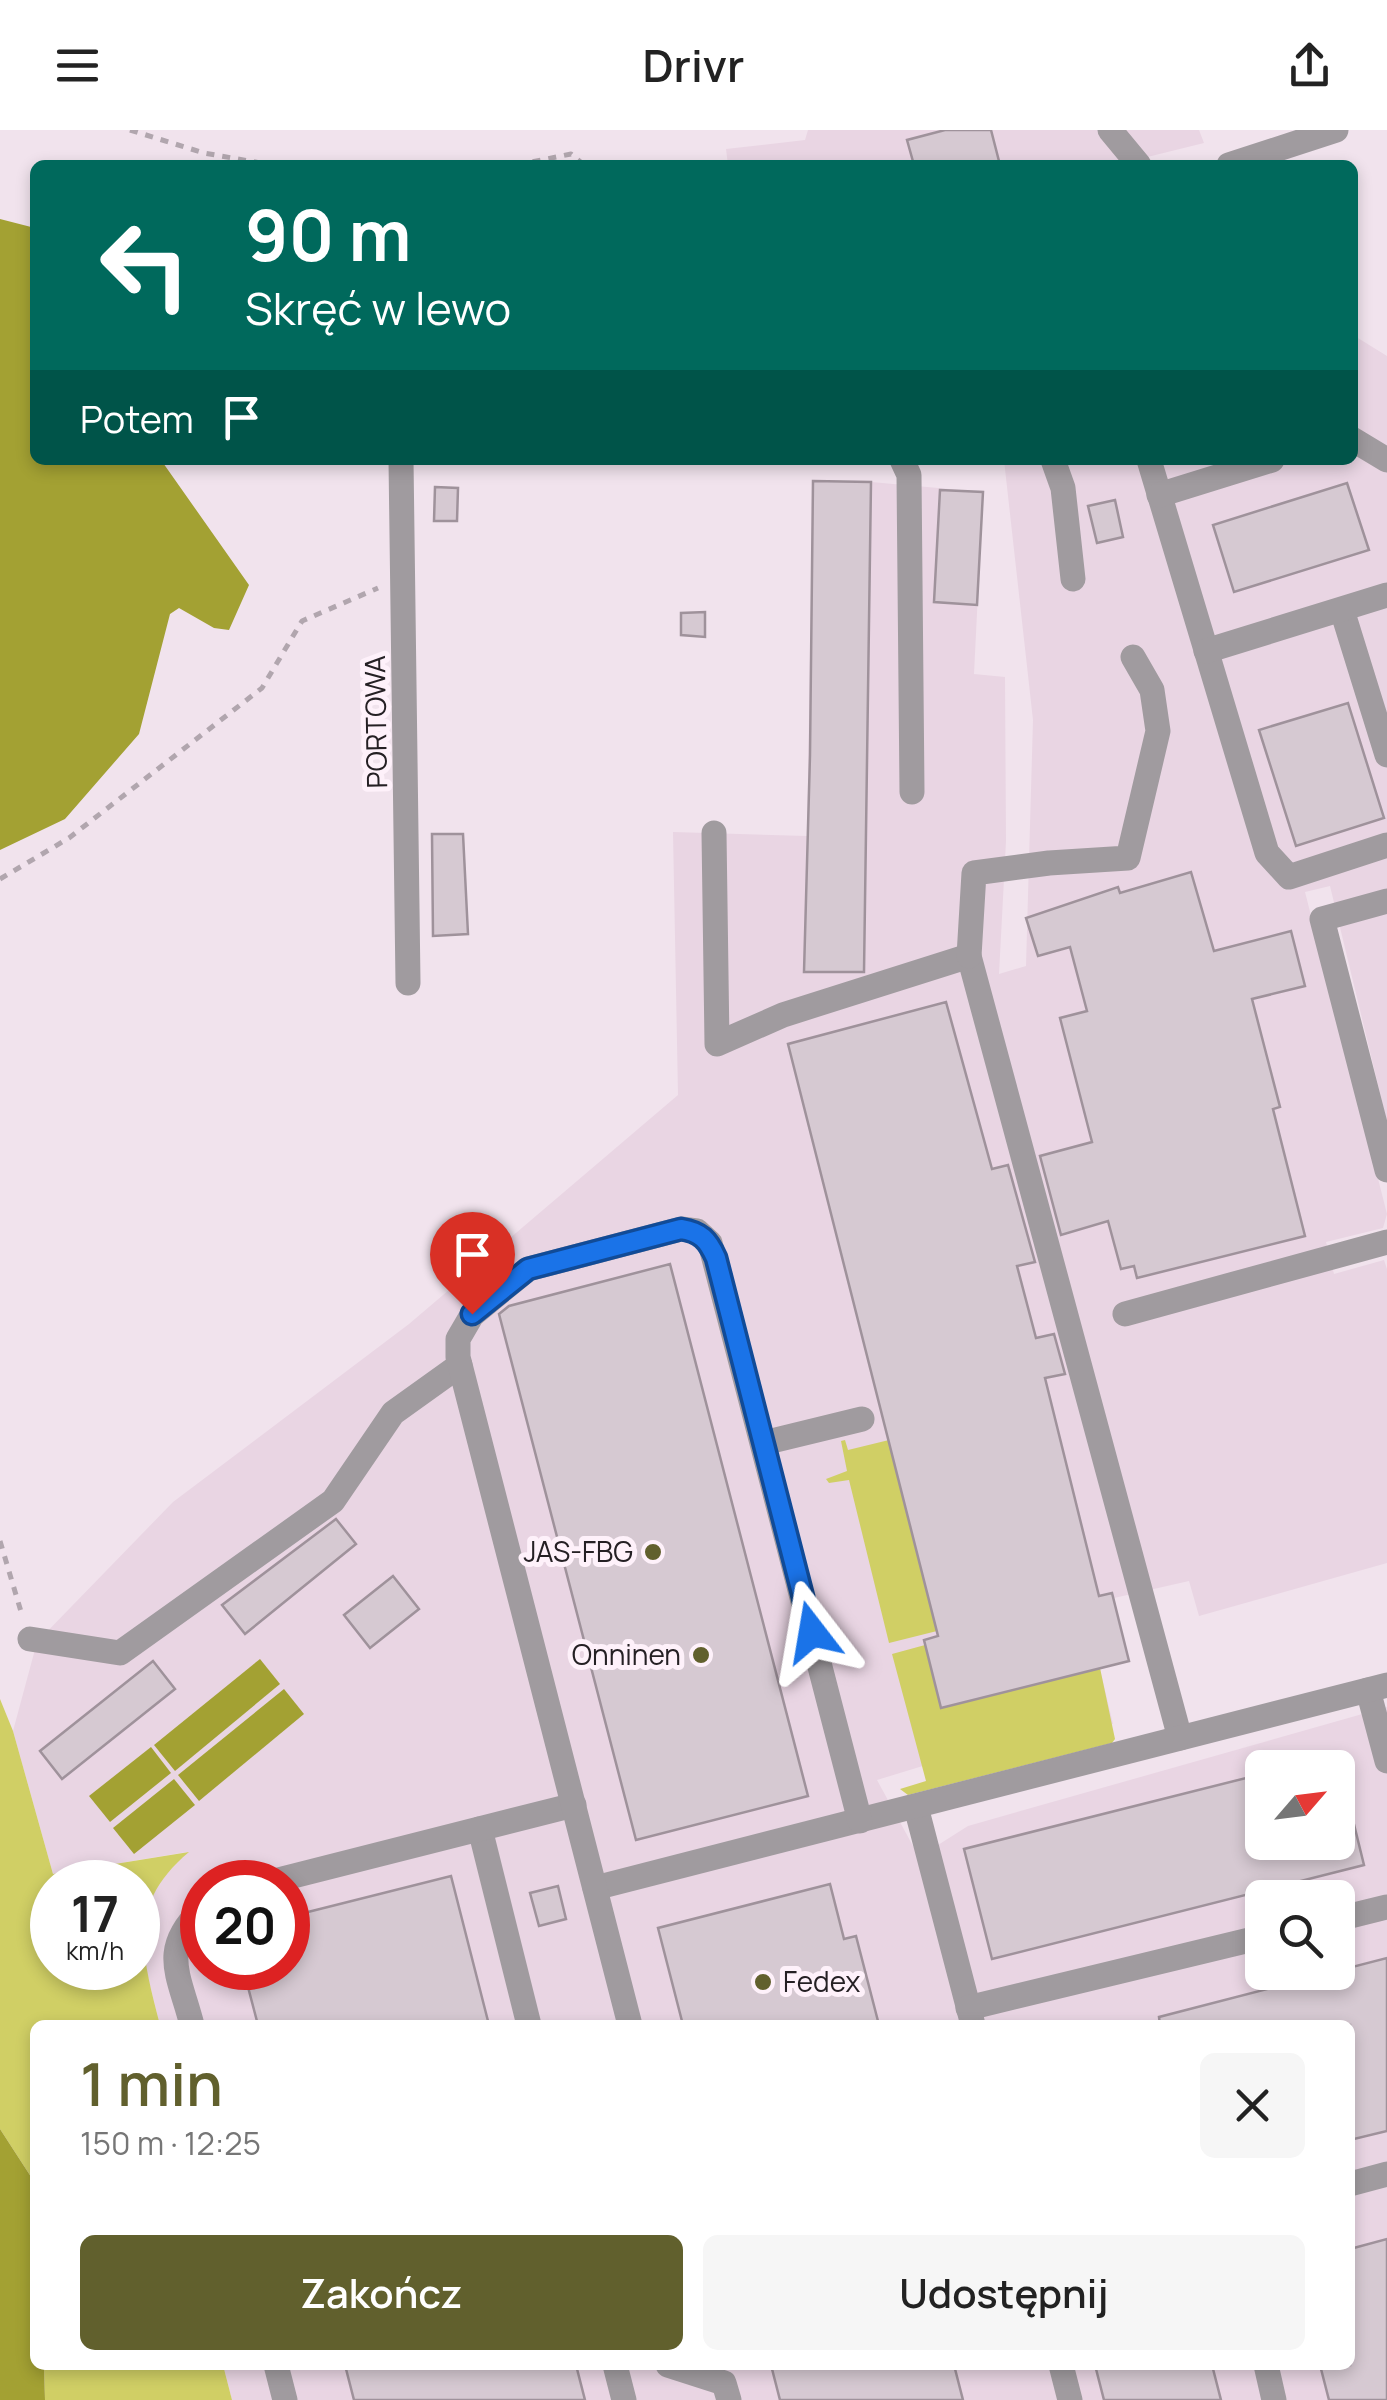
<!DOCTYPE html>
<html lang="pl">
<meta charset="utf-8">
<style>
:root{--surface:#fff;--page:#f6f6f6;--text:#222;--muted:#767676;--accent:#61602d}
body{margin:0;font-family:Manrope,sans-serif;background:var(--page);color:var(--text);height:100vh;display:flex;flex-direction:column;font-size:38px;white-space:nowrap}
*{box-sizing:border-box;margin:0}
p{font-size:32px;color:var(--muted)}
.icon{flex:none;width:55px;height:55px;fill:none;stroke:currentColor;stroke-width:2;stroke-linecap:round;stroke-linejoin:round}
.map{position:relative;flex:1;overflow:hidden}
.details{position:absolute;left:30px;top:1890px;width:1325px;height:350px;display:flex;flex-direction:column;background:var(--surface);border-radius:15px;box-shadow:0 5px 15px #0003}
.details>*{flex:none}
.guide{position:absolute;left:30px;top:30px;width:1328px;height:305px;border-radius:15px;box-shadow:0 5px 15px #0003;background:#00695c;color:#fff;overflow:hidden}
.needle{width:65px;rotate:62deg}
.controls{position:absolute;left:1245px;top:1620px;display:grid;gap:20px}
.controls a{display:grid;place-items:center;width:110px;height:110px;border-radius:15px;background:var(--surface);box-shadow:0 5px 15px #0003;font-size:50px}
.speed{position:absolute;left:30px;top:1730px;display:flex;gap:20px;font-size:50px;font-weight:700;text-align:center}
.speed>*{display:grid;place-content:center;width:130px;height:130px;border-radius:50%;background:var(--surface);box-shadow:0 5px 15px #0003;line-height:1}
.speed small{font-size:25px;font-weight:400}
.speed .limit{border:15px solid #d22;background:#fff;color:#111}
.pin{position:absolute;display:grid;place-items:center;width:85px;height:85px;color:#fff;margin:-102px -42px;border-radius:50% 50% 50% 0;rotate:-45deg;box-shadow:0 0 10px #0007}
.pin .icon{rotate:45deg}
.me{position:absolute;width:110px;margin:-55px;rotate:346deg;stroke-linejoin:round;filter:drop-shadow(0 0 8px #0008)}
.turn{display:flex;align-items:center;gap:35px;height:210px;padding:0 50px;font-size:45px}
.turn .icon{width:130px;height:130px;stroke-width:2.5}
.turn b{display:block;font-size:70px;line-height:85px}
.then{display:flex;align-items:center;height:95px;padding:0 50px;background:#0003;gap:20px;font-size:38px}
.round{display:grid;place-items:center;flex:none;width:105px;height:105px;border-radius:15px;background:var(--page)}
.head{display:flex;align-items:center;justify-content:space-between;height:170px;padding:0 50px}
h1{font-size:60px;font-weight:600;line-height:75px;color:var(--accent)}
.action{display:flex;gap:20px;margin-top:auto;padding:20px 50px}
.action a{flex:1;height:115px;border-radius:15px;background:var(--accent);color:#fff;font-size:40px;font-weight:600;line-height:115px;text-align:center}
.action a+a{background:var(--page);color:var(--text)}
header{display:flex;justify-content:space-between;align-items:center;height:130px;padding:0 50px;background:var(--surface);font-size:45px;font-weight:600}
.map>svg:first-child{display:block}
.built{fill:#e9d5e3;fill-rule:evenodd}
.green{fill:#d0cf65;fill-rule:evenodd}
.water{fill:#a3a133}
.building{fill:#d6c9d2;stroke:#9f929b;stroke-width:2.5}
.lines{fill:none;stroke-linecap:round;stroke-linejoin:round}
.path{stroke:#b1a6ae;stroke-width:5;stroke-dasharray:8 8;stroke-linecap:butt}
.minor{stroke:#a09b9f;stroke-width:25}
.route-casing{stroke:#114b97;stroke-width:25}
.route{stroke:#1a73e8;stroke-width:18}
.poi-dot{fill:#61602d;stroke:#fef1fa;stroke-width:4}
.labels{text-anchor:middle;stroke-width:10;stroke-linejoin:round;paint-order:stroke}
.street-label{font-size:28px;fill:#252024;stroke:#fef1fa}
.poi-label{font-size:28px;fill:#252024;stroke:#fef1fa;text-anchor:end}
</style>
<header><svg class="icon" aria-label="menu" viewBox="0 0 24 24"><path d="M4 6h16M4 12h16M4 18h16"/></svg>Drivr<svg class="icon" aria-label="share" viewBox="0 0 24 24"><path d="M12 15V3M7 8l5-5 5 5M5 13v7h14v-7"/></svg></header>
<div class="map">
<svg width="1387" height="2270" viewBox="0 0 1387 2270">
<rect width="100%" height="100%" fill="#f1e3ed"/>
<!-- built -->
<g class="built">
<polygon points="808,0 1199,0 1204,13 1115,35 728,35 726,19 805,10"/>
<path d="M 1353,205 L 1387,226 L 1387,992 L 1330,756 L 1305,762 L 1387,1084 L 1383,1098 L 1326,1112 L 1334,1144 L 1384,1130 L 1387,1139 L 1387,1433 L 1199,1486 L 1189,1451 L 1114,1468 L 1129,1531 L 1100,1539 L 1113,1594 L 926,1635 L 877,1650 L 919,1727 L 968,1696 L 1387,1577 L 1387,2270 L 232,2270 L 223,2235 L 1350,2235 L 1350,1895 L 160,1895 L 144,1832 L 144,1789 L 151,1767 L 162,1749 L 187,1722 L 53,1744 L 13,1601 L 37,1512 L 173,1372 L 409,1194 L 678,965 L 673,702 L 807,706 L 813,351 L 871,352 L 983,362 L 974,544 L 1005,547 L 1006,711 L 999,844 L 1026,836 L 1033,590 L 1004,330 L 1352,330 ZM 1262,1638 L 1338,1638 L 1338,1712 L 1262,1712 ZM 202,1752 L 288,1752 L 288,1838 L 202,1838 ZM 1262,1768 L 1338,1768 L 1338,1842 L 1262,1842 Z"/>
</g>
<!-- green -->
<g class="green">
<polygon points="845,1310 848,1320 889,1310 937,1501 889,1513 849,1350 829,1353 826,1349 847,1341 841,1311"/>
<polygon points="925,1515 942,1578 1100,1538 1115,1609 1112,1613 908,1665 900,1659 926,1651 892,1524"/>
<path d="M 0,1569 L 13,1601 L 53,1744 L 189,1722 C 126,1775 142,1824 160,1895 L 35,1895 L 35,2053 L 0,1999 ZM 52,1752 L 138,1752 L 138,1838 L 52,1838 Z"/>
<polygon points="44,2235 223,2235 232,2270 45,2270"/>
</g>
<!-- water -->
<g class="water">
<polygon points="0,89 35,98 35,330 161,330 249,455 229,500 214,498 179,478 170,484 139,604 65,689 0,720"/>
<polygon points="260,1529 280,1554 175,1641 154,1615"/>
<polygon points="284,1559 304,1584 199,1671 178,1645"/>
<polygon points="151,1617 171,1643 110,1692 89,1666"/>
<polygon points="174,1649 195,1675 134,1724 113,1698"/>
<polygon points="0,1999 35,2053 35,2235 44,2235 45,2270 0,2270"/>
</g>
<!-- building -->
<g class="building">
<polygon points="945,0 991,0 1000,35 914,35 907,10"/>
<polygon points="813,351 871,352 864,842 804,842 810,625"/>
<polygon points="1347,353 1369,420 1234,462 1213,395"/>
<polygon points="435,357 458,358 457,391 434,391"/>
<polygon points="940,360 983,362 977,475 934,472"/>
<polygon points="1115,370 1123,407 1097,413 1088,376"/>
<polygon points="705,482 705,507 681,505 681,483"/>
<polygon points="1348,573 1384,688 1296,716 1259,600"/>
<polygon points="432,704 463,704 468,804 433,806"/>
<polygon points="1191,742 1214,821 1291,801 1305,856 1252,869 1280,977 1273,979 1305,1106 1137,1148 1134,1136 1121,1139 1108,1091 1061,1105 1040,1026 1092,1012 1060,888 1087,881 1070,817 1038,826 1026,788 1118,757 1120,763"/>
<polygon points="946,872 992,1039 1008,1035 1035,1132 1017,1136 1036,1208 1054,1204 1065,1244 1045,1248 1099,1466 1112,1463 1129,1531 941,1578 924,1510 938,1506 788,914"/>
<polygon points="670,1134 808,1666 636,1710 499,1184 509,1176"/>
<polygon points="336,1389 356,1414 245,1504 222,1475"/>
<polygon points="393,1446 419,1479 370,1518 344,1485"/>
<polygon points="153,1531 175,1559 62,1649 40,1621"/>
<polygon points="1262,1644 1262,1712 1338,1712 1338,1663 1346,1662 1364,1735 992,1829 964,1719"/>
<polygon points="451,1746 489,1895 258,1895 243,1838 288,1838 288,1787"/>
<polygon points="830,1754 844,1809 856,1806 879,1895 683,1895 658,1798"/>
<polygon points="558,1756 566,1789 539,1796 530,1763"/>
<polygon points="1387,1828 1387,2001 1350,2010 1350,1895 1160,1895 1159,1887"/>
<polygon points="1387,2109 1387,2270 1329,2270 1320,2235 1350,2235 1350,2119"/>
<polygon points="345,2235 576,2235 585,2270 354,2270"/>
<polygon points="771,2235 954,2235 963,2270 780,2270"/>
<polygon points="1095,2235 1212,2235 1221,2270 1104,2270"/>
</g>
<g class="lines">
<!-- path -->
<g class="path">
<polyline points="130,0 204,23 272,35"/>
<polyline points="517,35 571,24 584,35"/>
<polyline points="0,749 69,708 262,558 302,491 378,458"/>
<polyline points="0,1411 22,1485"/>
</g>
<!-- minor -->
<g class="minor">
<polyline points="1110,0 1139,35"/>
<polyline points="1229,35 1336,0"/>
<polyline points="1352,309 1387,330"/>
<polyline points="401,330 408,853"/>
<polyline points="902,330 909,345 912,662"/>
<polyline points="1053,330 1063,358 1073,449"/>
<polyline points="1149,330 1267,723 1289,747 1387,715"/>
<polyline points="1159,365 1272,330"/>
<polyline points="1342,480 1387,625"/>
<polyline points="1206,521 1387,465"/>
<polyline points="714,703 717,914 783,885 969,826 1180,1608"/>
<polyline points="1387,771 1322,789 1387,1040"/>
<polyline points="969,826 974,743 1049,733 1128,728 1158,601 1152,560 1133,527"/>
<polyline points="1125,1184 1387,1112"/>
<polyline points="763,1313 862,1289"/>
<polyline points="30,1509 120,1523 333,1371 393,1283 460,1235"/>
<polyline points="1368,1560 1387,1631"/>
<polyline points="916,1677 973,1895"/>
<polyline points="480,1699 529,1895"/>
<polyline points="270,1752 574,1675"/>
<polyline points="595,1758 1387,1555"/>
<polyline points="1338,1789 1387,1777"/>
<polyline points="968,1878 1262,1807"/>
<path d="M 192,1895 C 179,1844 159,1820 202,1779"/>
<polyline points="630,1895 458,1227 458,1209 472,1185 528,1139 681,1099 697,1101 710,1113 860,1691"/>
<polyline points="1350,2054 1387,2044"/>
<polyline points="276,2235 285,2270"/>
<polyline points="615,2235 624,2270"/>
<polyline points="668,2235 724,2253 729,2270"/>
<polyline points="1061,2235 1070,2270"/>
<polyline points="1266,2235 1274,2270"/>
</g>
</g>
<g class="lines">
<defs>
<path id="route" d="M 472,1184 L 528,1139 L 681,1099 C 701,1102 708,1110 716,1128 L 812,1502"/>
</defs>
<!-- route casing -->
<use href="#route" class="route-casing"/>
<!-- route -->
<use href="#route" class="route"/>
</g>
<!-- markers -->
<g class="poi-dot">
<circle cx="653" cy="1422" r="10"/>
<circle cx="701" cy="1525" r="10"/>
<circle cx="763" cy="1852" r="10"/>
</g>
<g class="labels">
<!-- street labels -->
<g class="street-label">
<text transform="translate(376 592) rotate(-91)" y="10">PORTOWA</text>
</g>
<!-- poi labels -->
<g class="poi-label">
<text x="633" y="1432">JAS-FBG</text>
<text x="681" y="1535">Onninen</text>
<text x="783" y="1862" text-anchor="start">Fedex</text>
</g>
</g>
</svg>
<div class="controls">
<a><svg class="needle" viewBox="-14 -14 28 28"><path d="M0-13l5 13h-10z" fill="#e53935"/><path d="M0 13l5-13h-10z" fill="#767676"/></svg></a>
<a><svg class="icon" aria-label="search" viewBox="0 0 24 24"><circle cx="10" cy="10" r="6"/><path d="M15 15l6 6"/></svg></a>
</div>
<div class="speed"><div>17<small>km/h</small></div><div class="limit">20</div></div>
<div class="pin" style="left:472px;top:1184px;background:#d93025"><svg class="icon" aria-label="arrive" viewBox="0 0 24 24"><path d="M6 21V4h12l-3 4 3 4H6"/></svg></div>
<svg class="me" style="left:812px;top:1502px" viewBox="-20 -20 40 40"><path d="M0-17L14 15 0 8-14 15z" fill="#1a73e8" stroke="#fff" stroke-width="4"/></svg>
<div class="guide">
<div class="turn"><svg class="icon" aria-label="left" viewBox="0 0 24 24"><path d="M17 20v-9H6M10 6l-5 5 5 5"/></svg><div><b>90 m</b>Skręć w lewo</div></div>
<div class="then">Potem<svg class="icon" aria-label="arrive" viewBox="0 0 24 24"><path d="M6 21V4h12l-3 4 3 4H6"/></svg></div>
</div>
<section class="details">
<div class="head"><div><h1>1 min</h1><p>150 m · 12:25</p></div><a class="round"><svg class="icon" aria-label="close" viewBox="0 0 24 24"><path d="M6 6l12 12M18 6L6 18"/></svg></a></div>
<div class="action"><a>Zakończ</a><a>Udostępnij</a></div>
</section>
</div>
